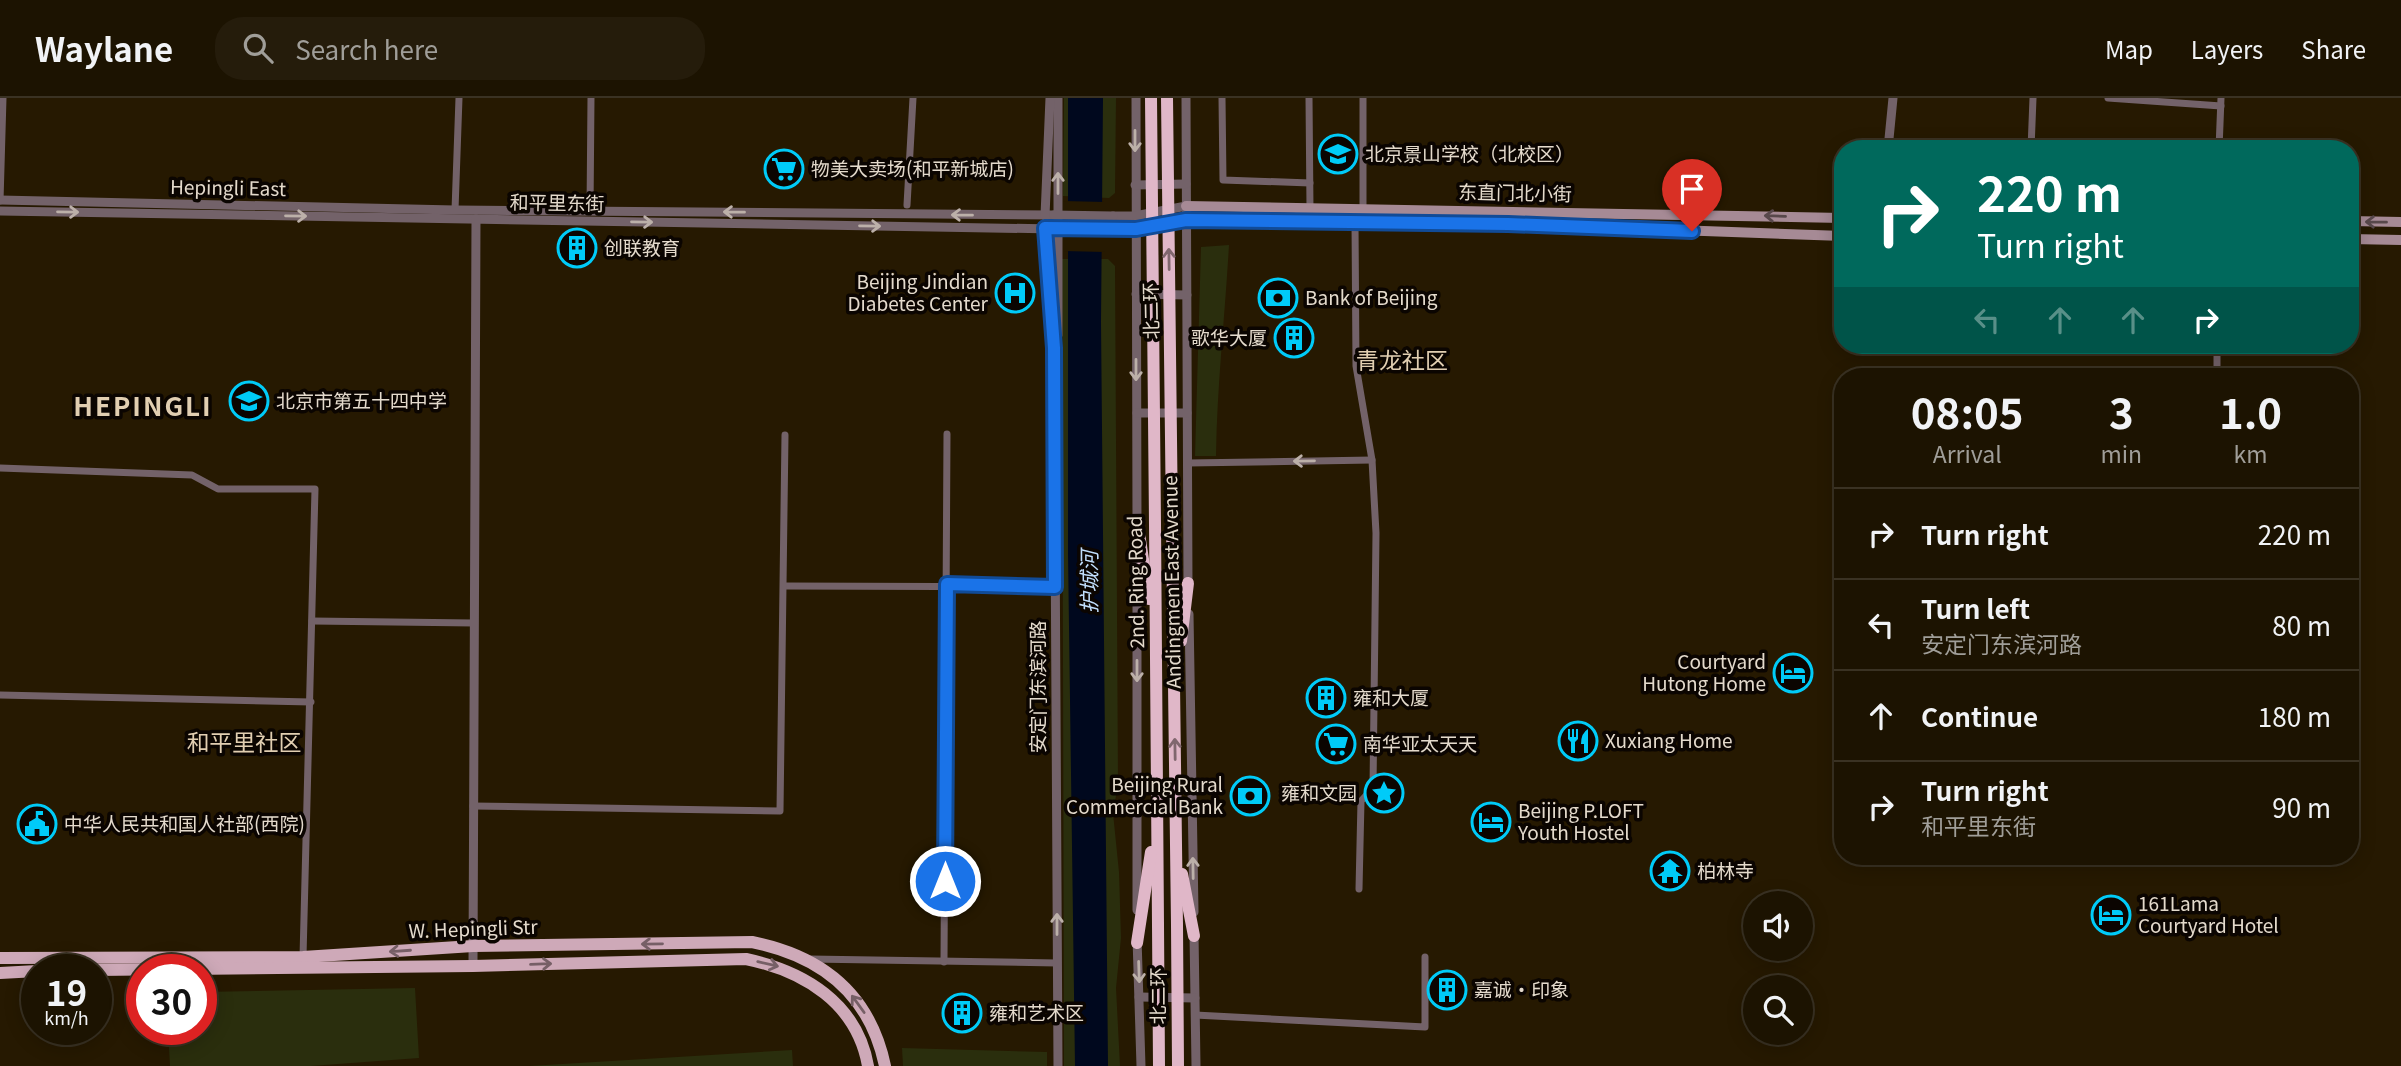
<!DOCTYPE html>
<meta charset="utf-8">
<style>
:root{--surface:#1c1301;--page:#251c0b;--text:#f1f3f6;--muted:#a09e99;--line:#3a3223}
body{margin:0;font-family:Georgia,"Noto Sans SC",serif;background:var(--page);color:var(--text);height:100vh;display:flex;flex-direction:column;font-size:26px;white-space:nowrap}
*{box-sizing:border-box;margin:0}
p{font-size:23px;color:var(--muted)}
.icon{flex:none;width:38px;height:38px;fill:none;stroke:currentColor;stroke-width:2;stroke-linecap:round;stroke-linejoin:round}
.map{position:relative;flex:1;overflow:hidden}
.details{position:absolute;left:1834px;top:270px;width:525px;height:497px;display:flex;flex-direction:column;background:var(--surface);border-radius:28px;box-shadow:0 4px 18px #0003,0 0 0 2px var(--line)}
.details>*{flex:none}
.banner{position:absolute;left:1834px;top:42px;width:525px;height:214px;border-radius:28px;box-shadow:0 4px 18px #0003,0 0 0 2px var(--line);background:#00695c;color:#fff;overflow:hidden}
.buttons{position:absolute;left:1743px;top:793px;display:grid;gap:14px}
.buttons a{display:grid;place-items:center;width:70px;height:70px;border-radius:50%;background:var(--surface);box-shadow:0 4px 18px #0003,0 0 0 2px var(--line);font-size:35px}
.speed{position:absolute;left:21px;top:856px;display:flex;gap:14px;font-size:35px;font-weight:700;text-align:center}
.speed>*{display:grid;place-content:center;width:91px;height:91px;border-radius:50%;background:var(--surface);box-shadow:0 4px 18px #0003,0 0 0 2px var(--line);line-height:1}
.speed small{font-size:18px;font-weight:400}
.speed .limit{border:10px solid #d22;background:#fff;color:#111}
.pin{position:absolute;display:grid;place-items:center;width:60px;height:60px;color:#fff;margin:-72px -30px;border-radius:50% 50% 50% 0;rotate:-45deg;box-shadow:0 0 7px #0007}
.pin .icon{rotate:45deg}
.me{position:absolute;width:77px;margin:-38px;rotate:0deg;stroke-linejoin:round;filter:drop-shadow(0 0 5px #0008)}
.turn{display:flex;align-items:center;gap:24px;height:147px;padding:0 28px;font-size:32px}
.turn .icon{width:91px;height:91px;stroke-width:2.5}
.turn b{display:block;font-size:49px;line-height:60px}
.lanes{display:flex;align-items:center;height:66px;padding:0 28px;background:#0003;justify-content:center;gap:35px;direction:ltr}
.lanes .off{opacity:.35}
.eta{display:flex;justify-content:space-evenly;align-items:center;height:119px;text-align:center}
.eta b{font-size:42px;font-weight:700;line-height:49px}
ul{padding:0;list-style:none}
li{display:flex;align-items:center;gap:21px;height:91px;padding:0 28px;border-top:2px solid var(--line)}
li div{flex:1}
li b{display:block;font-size:26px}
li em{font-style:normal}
header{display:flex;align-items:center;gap:42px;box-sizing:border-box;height:98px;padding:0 35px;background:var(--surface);border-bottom:2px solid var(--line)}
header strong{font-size:33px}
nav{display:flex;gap:38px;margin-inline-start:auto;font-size:24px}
.search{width:490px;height:63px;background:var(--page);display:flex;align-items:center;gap:18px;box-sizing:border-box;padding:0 24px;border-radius:28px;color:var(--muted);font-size:26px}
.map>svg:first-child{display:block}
.green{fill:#2a2e0d}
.water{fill:#00081e}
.pier{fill:#261901}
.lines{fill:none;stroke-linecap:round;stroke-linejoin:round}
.minor{stroke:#736269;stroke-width:7}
.tertiary{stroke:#736269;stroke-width:9}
.secondary{stroke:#a68a95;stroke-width:10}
.primary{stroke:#cea9b8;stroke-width:12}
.trunk{stroke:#e0b7c8;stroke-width:12}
.tertiary-bridge{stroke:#736269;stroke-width:9}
.trunk-bridge{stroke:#e0b7c8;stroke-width:12}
.oneway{stroke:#bcb0a9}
.oneway2{stroke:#58484b}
.oneway3{stroke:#80676e}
.oneway4{stroke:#765f66}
.route-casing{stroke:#114b97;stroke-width:18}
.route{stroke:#1a73e8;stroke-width:12}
.labels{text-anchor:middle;stroke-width:7;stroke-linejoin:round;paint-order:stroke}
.poi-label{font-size:19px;fill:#e4dacc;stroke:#0b0501;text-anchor:start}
.street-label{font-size:19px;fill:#e4dacc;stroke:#0b0501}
.water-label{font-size:21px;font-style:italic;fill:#c1defc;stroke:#0b0501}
.quarter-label{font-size:23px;fill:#e1ceb1;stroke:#0b0501}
.district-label{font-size:26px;font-weight:bold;letter-spacing:2px;fill:#e1ceb1;stroke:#0b0501}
</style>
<header>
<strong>Waylane</strong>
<div class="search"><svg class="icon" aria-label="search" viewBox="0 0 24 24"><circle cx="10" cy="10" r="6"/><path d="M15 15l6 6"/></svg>Search here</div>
<nav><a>Map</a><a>Layers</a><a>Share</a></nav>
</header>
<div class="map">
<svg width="2401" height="968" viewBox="0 0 2401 968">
<rect width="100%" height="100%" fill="#261901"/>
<!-- green -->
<g class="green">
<polygon points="1064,0 1116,0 1115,95 1109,100 1063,98"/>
<path d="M 1229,147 C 1225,218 1217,287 1216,358 L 1195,358 L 1201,149 Z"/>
<polygon points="1062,161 1108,161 1115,168 1118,686 1113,715 1119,774 1121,840 1116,890 1120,968 1064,968"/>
<polygon points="415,890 419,960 311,968 170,968 168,931 201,931 201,894"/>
<polygon points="902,950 1047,954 1047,968 903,968"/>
<polygon points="792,952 793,968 529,968"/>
</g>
<!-- water -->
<polygon class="water" points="1068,0 1103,0 1101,224 1108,968 1075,968 1068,455"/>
<!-- pier -->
<polygon class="pier" points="1063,103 1105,104 1105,154 1063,153"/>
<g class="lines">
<!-- minor -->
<g class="minor">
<polyline points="1222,0 1223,82 1310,85"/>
<polyline points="1309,0 1310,110"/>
<polyline points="2108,0 2221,8"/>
<polyline points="2031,51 2033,0"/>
<polyline points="2219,51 2221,0"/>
<polyline points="0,103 3,0"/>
<polyline points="907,107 913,0"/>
<polyline points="1363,111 1363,0"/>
<polyline points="455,112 459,0"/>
<polyline points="590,113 591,0"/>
<polyline points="1355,124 1356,268 1372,362 1376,435 1373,690 1361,703 1359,791"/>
<polyline points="2217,247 2217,278"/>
<polyline points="1188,365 1372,362"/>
<polyline points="0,370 192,377 218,391 315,391 303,859"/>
<polyline points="784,488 1055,489"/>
<polyline points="312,523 474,525"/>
<polyline points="0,597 311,604"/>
<polyline points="473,708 780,713 785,337"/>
<polyline points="810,861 1057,865"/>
<polyline points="944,864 947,336"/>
<polyline points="1195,917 1425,929 1425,859"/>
</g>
<!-- tertiary -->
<g class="tertiary">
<polyline points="1058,0 1058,237 1054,250 1058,968"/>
<polyline points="1136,0 1137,427"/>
<polyline points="1186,0 1188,488"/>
<polyline points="1888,51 1893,0"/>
<polyline points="1135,87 1186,86"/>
<polyline points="0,102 455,112 1054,117"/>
<polyline points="0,113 1054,131"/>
<polyline points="1045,118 1050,0"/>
<polyline points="1113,118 1135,118 1186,108"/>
<polyline points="1045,130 1053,238"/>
<polyline points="1113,131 1186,122"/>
<polyline points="1136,196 1187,197"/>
<polyline points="1137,315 1187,315"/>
<polyline points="1137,452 1137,812"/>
<polyline points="1189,516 1194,814"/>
<polyline points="1194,835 1196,968"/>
<polyline points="1137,840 1141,968"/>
<polyline points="473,868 476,121"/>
<polyline points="1139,899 1195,900"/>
</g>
<!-- secondary -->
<g class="secondary">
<polyline points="1186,108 1843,120"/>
<polyline points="1186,122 1508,126 1843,138"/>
<polyline points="2350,123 2401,124"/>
<polyline points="2350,141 2401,142"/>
</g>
<!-- primary -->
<g class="primary">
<path d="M 0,860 L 303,859 L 473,848 L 752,844 C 822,858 870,896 885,968"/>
<path d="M 96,872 L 473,868 L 746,861 C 804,873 857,905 868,968"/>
<polyline points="0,875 37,873"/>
</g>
<!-- trunk -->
<g class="trunk">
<polyline points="1137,422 1149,501"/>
<polyline points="1172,425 1177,827"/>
<polyline points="1155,426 1158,827"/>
<polyline points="1181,543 1188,485"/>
<polyline points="1182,776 1194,838"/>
<polyline points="1137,845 1151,754"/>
</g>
<!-- tertiary-bridge -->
<g class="tertiary-bridge">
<polyline points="1054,117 1113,118"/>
<polyline points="1054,131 1113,131"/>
</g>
<!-- trunk-bridge -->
<g class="trunk-bridge">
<polyline points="1151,0 1155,426"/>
<polyline points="1167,0 1172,425"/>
<polyline points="1158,827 1159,968"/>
<polyline points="1177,827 1178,968"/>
</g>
</g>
<!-- one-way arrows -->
<defs><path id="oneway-shaft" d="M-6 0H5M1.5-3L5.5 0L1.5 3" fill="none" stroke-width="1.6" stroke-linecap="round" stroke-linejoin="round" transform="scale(1.75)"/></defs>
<g class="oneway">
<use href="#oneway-shaft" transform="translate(1135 43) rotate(90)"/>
<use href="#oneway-shaft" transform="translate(1058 85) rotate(-90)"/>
<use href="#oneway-shaft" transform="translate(68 114) rotate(1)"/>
<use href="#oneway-shaft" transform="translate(734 114) rotate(-179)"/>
<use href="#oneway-shaft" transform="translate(962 117) rotate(-179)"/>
<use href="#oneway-shaft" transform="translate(296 118) rotate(1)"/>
<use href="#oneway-shaft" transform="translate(642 124) rotate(1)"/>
<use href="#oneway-shaft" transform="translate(870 128) rotate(1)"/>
<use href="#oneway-shaft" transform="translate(1136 272) rotate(90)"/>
<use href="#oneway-shaft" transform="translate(1304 363) rotate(179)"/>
<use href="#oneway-shaft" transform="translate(1137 573) rotate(90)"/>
<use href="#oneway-shaft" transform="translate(1193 770) rotate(-91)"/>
<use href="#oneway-shaft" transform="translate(1057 826) rotate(-90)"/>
<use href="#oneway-shaft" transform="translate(1139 874) rotate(88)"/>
</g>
<g class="oneway2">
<use href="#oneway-shaft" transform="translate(1775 118) rotate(-178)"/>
<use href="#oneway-shaft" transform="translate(2376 124) rotate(-179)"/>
</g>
<g class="oneway3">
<use href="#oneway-shaft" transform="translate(1169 161) rotate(-91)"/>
<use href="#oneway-shaft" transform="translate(1175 651) rotate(-91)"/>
</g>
<g class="oneway4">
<use href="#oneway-shaft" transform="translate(652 846) rotate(179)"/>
<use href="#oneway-shaft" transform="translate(400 853) rotate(176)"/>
<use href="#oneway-shaft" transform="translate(541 866) rotate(-2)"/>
<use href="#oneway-shaft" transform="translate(768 866) rotate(13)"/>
<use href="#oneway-shaft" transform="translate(858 906) rotate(-126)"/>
</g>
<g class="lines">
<defs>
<polyline id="route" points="945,783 947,486 1055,489 1054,250 1045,130 1136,131 1186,122 1508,126 1692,133"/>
</defs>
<!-- route casing -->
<use href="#route" class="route-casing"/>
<!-- route -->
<use href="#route" class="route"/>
</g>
<!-- icons -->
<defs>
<symbol id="school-ring" viewBox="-11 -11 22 22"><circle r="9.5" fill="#0b0501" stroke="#00cbf8" stroke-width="1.5"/><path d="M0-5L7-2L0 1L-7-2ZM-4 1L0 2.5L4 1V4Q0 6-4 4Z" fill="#00cbf8"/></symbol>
<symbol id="supermarket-ring" viewBox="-11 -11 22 22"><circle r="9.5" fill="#0b0501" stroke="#00cbf8" stroke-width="1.5"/><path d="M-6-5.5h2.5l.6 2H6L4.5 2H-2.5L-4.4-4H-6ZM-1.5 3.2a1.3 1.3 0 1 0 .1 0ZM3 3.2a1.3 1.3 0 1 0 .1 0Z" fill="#00cbf8"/></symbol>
<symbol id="building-ring" viewBox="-11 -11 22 22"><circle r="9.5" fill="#0b0501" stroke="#00cbf8" stroke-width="1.5"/><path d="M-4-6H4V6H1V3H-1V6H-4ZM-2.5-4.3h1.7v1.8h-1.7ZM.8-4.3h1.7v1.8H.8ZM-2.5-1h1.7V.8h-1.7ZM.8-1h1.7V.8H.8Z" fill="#00cbf8"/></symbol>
<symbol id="hospital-ring" viewBox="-11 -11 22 22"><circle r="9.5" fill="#0b0501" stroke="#00cbf8" stroke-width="1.5"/><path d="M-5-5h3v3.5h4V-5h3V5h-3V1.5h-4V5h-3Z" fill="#00cbf8"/></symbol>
<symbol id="bank-ring" viewBox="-11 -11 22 22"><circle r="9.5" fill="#0b0501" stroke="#00cbf8" stroke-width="1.5"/><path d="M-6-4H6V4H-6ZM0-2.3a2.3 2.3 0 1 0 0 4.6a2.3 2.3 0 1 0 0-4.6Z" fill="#00cbf8"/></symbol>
<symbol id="hotel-ring" viewBox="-11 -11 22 22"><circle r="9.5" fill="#0b0501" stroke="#00cbf8" stroke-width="1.5"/><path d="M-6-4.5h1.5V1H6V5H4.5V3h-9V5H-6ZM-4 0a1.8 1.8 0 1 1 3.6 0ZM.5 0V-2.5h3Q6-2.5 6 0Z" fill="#00cbf8"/></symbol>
<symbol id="restaurant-ring" viewBox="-11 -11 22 22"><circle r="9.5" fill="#0b0501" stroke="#00cbf8" stroke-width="1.5"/><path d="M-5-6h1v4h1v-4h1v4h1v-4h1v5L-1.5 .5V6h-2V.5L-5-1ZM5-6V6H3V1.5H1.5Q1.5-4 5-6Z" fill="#00cbf8"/></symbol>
<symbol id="sight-ring" viewBox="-11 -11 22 22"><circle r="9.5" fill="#0b0501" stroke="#00cbf8" stroke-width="1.5"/><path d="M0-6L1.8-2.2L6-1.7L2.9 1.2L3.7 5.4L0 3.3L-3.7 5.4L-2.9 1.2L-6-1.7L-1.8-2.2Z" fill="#00cbf8"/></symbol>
<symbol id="civic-ring" viewBox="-11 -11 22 22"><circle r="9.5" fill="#0b0501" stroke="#00cbf8" stroke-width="1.5"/><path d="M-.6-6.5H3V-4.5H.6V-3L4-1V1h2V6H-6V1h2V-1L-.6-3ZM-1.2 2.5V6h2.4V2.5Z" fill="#00cbf8"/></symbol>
<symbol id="temple-ring" viewBox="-11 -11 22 22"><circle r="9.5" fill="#0b0501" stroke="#00cbf8" stroke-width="1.5"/><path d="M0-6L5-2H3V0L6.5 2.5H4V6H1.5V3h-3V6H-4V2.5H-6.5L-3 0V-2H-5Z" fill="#00cbf8"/></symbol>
</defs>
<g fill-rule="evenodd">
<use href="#school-ring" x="1316" y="34" width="44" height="44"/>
<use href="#supermarket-ring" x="762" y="49" width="44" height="44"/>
<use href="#building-ring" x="555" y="128" width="44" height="44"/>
<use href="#hospital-ring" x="993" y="173" width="44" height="44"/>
<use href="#bank-ring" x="1256" y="178" width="44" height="44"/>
<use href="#building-ring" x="1272" y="218" width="44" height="44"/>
<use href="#school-ring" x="227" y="281" width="44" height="44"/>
<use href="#hotel-ring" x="1771" y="553" width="44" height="44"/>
<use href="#building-ring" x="1304" y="578" width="44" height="44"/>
<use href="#restaurant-ring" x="1556" y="621" width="44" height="44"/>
<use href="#supermarket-ring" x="1314" y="624" width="44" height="44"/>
<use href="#sight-ring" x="1362" y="673" width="44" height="44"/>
<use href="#bank-ring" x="1228" y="676" width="44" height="44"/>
<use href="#hotel-ring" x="1469" y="702" width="44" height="44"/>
<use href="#civic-ring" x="15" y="704" width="44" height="44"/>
<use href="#temple-ring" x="1648" y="751" width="44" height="44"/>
<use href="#hotel-ring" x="2089" y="795" width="44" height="44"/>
<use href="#building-ring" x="1425" y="870" width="44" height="44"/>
<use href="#building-ring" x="940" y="893" width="44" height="44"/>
</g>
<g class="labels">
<!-- poi labels -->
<g class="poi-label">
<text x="1365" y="63">北京景山学校（北校区）</text>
<text x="811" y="78">物美大卖场(和平新城店)</text>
<text x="604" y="157">创联教育</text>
<text x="988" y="191" text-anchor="end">Beijing Jindian<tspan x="988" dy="22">Diabetes Center</tspan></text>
<text x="1305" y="207">Bank of Beijing</text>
<text x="1267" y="247" text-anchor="end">歌华大厦</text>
<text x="276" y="310">北京市第五十四中学</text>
<text x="1766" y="571" text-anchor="end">Courtyard<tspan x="1766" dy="22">Hutong Home</tspan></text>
<text x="1353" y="607">雍和大厦</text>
<text x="1605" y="650">Xuxiang Home</text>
<text x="1363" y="653">南华亚太天天</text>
<text x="1223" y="694" text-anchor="end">Beijing Rural<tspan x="1223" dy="22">Commercial Bank</tspan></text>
<text x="1357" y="702" text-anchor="end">雍和文园</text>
<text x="1518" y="720">Beijing P.LOFT<tspan x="1518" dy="22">Youth Hostel</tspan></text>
<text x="64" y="733">中华人民共和国人社部(西院)</text>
<text x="1697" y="780">柏林寺</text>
<text x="2138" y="813">161Lama<tspan x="2138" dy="22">Courtyard Hotel</tspan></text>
<text x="1474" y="899">嘉诚·印象</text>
<text x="989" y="922">雍和艺术区</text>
</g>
<!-- street labels -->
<g class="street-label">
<text transform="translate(228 90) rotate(1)" y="7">Hepingli East</text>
<text transform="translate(1515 95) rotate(1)" y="7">东直门北小街</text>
<text transform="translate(557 105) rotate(1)" y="7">和平里东街</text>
<text transform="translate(1151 213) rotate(-91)" y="7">北二环</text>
<text transform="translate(1136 484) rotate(-91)" y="7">2nd. Ring Road</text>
<text transform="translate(1172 484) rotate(-91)" y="7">Andingmen East Avenue</text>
<text transform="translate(1038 589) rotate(-90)" y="7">安定门东滨河路</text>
<text transform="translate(473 831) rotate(-2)" y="7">W. Hepingli Str</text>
<text transform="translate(1158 898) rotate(-90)" y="7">北二环</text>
</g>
<!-- water labels -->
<g class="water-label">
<text transform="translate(1090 484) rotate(-90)" y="7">护城河</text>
</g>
<!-- quarter labels -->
<g class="quarter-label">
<text x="1402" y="271">青龙社区</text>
<text x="244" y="653">和平里社区</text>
</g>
<!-- district labels -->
<g class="district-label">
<text x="143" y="318">HEPINGLI</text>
</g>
</g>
</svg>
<div class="buttons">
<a><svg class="icon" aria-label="sound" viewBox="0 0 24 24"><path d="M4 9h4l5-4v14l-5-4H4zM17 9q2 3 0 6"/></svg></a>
<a><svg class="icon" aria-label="search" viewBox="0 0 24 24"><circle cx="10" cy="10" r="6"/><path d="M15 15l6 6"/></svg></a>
</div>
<div class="speed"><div>19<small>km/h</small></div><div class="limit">30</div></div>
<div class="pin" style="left:1692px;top:133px;background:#d93025"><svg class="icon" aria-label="arrive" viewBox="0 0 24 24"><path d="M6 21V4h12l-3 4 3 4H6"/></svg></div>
<svg class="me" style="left:945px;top:783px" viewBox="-20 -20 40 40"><circle r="17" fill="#1a73e8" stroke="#fff" stroke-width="3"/><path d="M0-11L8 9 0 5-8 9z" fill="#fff"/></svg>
<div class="banner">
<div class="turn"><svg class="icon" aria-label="right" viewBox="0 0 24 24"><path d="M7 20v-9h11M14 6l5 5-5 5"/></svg><div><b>220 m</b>Turn right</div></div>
<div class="lanes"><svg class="icon off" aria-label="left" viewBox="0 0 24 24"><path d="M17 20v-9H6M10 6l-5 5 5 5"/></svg><svg class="icon off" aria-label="ahead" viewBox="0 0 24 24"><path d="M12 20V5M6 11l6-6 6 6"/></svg><svg class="icon off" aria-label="ahead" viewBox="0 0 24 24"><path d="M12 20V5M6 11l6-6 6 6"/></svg><svg class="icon" aria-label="right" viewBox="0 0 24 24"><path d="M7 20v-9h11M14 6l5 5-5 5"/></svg></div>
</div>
<section class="details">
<div class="eta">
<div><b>08:05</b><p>Arrival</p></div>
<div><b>3</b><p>min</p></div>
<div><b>1.0</b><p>km</p></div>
</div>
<ul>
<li><svg class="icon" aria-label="right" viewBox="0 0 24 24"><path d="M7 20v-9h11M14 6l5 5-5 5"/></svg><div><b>Turn right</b></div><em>220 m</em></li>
<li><svg class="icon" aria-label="left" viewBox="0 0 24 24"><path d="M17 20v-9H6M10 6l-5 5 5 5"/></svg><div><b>Turn left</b><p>安定门东滨河路</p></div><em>80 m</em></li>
<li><svg class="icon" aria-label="ahead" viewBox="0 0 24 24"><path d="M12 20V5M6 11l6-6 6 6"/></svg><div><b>Continue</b></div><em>180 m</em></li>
<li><svg class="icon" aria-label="right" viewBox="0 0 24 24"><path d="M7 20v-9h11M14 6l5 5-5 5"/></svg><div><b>Turn right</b><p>和平里东街</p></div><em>90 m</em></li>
</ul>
</section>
</div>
